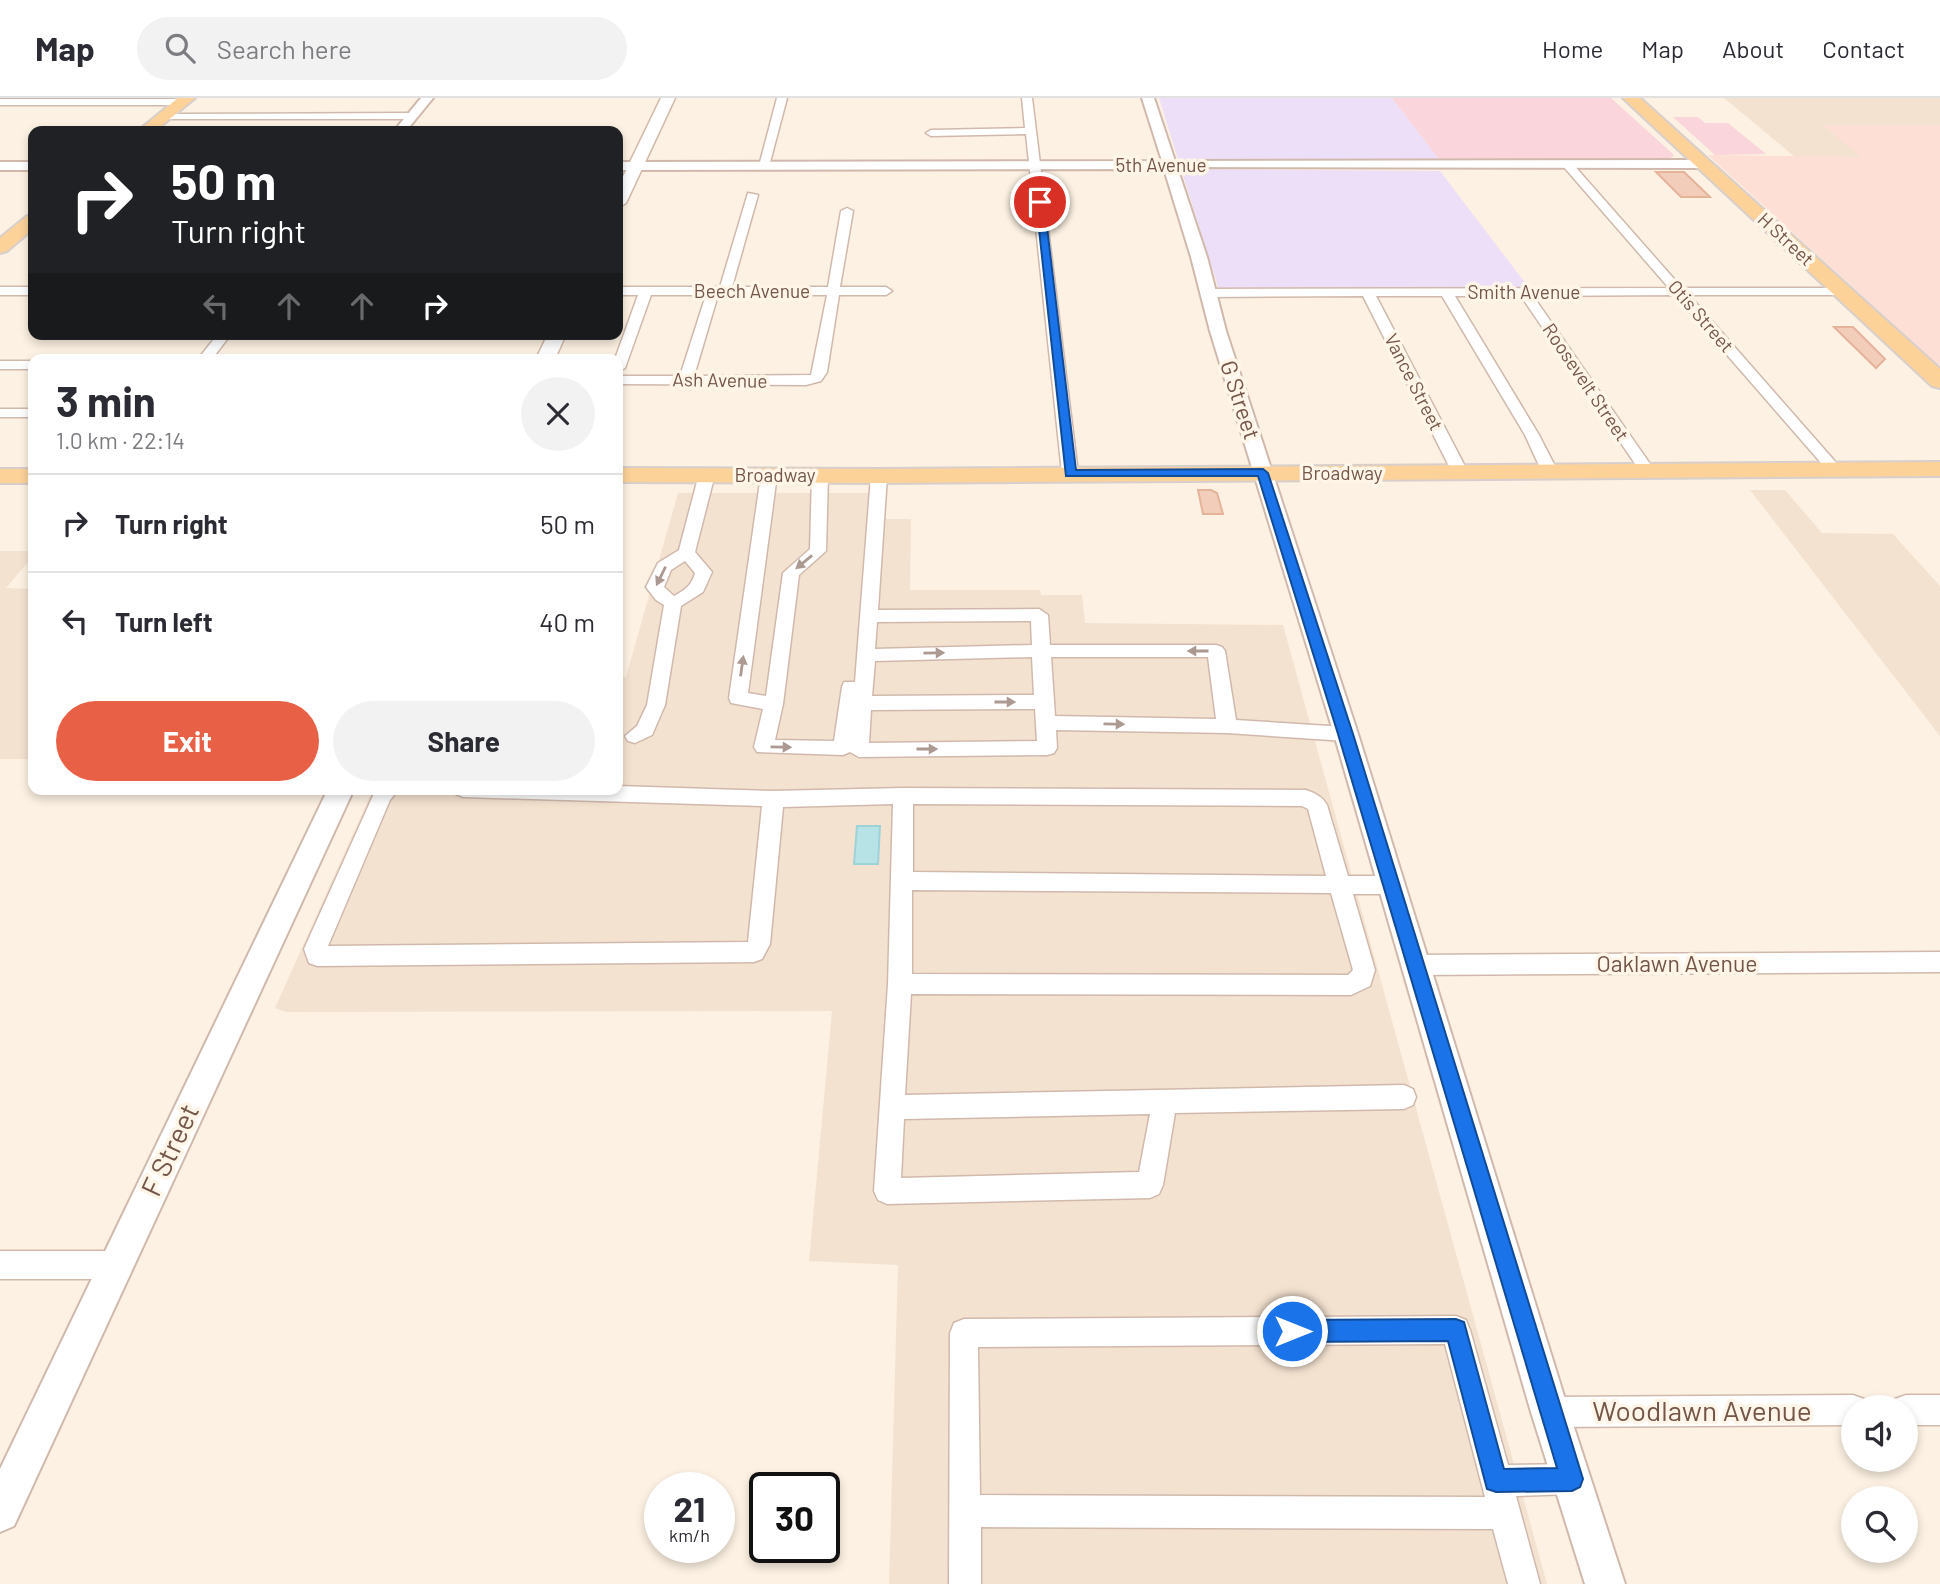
<!DOCTYPE html>
<meta charset="utf-8">
<style>
:root{--surface:#fff;--page:#f2f2f3;--text:#2b2b33;--muted:#7c7c81;--line:#e1e1e2;--accent:#e86045}
body{margin:0;font-family:Barlow,sans-serif;background:var(--page);color:var(--text);height:100vh;display:flex;flex-direction:column;font-size:26px;white-space:nowrap}
*{box-sizing:border-box;margin:0}
p{font-size:23px;color:var(--muted)}
.icon{flex:none;width:38px;height:38px;fill:none;stroke:currentColor;stroke-width:2;stroke-linecap:round;stroke-linejoin:round}
.map{position:relative;flex:1;overflow:hidden}
.sheet{position:absolute;left:28px;top:256px;width:595px;height:441px;display:flex;flex-direction:column;background:var(--surface);border-radius:14px;box-shadow:0 4px 10px #0003}
.sheet>*{flex:none}
.top-card{position:absolute;left:28px;top:28px;width:595px;height:214px;border-radius:14px;box-shadow:0 4px 10px #0003;background:#202124;color:#fff;overflow:hidden}
.controls{position:absolute;left:1841px;top:1297px;display:grid;gap:14px}
.controls a{display:grid;place-items:center;width:77px;height:77px;border-radius:50%;background:var(--surface);box-shadow:0 4px 10px #0003;font-size:35px}
.speed{position:absolute;left:644px;top:1374px;display:flex;gap:14px;font-size:35px;font-weight:700;text-align:center}
.speed>*{display:grid;place-content:center;width:91px;height:91px;border-radius:50%;background:var(--surface);box-shadow:0 4px 10px #0003;line-height:1}
.speed small{font-size:18px;font-weight:400}
.speed .limit{border:4px solid #111;border-radius:10px;background:#fff;color:#111}
.pin{position:absolute;display:grid;place-items:center;width:60px;height:60px;color:#fff;margin:-30px;border:4px solid #fff;border-radius:50%;box-shadow:0 2px 7px #0007}
.me{position:absolute;width:77px;margin:-38px;rotate:90deg;stroke-linejoin:round;filter:drop-shadow(0 0 5px #0008)}
.turn{display:flex;align-items:center;gap:24px;height:147px;padding:0 28px;font-size:32px}
.turn .icon{width:91px;height:91px;stroke-width:2.5}
.turn b{display:block;font-size:49px;line-height:60px}
.lanes{display:flex;align-items:center;height:66px;padding:0 28px;background:#0003;justify-content:center;gap:35px;direction:ltr}
.lanes .off{opacity:.35}
.round{display:grid;place-items:center;flex:none;width:74px;height:74px;border-radius:37px;background:var(--page)}
.summary{display:flex;align-items:center;justify-content:space-between;height:119px;padding:0 28px}
h1{font-size:42px;font-weight:700;line-height:52px}
.cta{display:flex;gap:14px;margin-top:auto;padding:14px 28px}
.cta a{flex:1;height:80px;border-radius:42px;background:var(--accent);color:#fff;font-size:28px;font-weight:700;line-height:80px;text-align:center}
.cta a+a{background:var(--page);color:var(--text)}
ul{padding:0;list-style:none}
li{display:flex;align-items:center;gap:21px;height:98px;padding:0 28px;border-top:2px solid var(--line)}
li div{flex:1}
li b{display:block;font-size:26px}
li em{font-style:normal}
header{display:flex;align-items:center;gap:42px;box-sizing:border-box;height:98px;padding:0 35px;background:var(--surface);border-bottom:2px solid var(--line)}
header strong{font-size:33px}
nav{display:flex;gap:38px;margin-inline-start:auto;font-size:24px}
.search{width:490px;height:63px;background:var(--page);display:flex;align-items:center;gap:18px;box-sizing:border-box;padding:0 24px;border-radius:38px;color:var(--muted);font-size:26px}
.map>svg:first-child{display:block}
.residential{fill:#f4e2d0}
.commercial{fill:#fddfd5}
.education{fill:#eedff8}
.medical{fill:#fad5dc}
.water{fill:#b7e2e6;stroke:#9dd2d8;stroke-width:2}
.building{fill:#f2cdb9;stroke:#e5b29a;stroke-width:2}
.lines{fill:none;stroke-linecap:round;stroke-linejoin:round}
.minor-casing{stroke:#d0b9ac;stroke-width:3}
.tertiary-casing{stroke:#d0b9ac;stroke-width:4}
.secondary-casing{stroke:#d3b9a9;stroke-width:3}
.primary-casing{stroke:#d8cfcc;stroke-width:4}
.minor{fill:#fff;fill-rule:evenodd}
.tertiary{fill:#fff;fill-rule:evenodd}
.secondary{fill:#fff;fill-rule:evenodd}
.primary{fill:#fcd299;fill-rule:evenodd}
.oneway{fill:#ac9991}
.route{fill:#1a73e8;stroke:#114b97;stroke-width:2}
.labels{text-anchor:middle;stroke-width:7;stroke-linejoin:round;paint-order:stroke}
.far-street-label{font-size:19px;fill:#745548;stroke:#fff5e8}
.street-label{font-size:23px;fill:#745548;stroke:#fff5e8}
.near-street-label{font-size:28px;fill:#745548;stroke:#fff5e8}
</style>
<header>
<strong>Map</strong>
<div class="search"><svg class="icon" aria-label="search" viewBox="0 0 24 24"><circle cx="10" cy="10" r="6"/><path d="M15 15l6 6"/></svg>Search here</div>
<nav><a>Home</a><a>Map</a><a>About</a><a>Contact</a></nav>
</header>
<div class="map">
<svg width="1940" height="1486" viewBox="0 0 1940 1486">
<rect width="100%" height="100%" fill="#fcf1e2"/>
<!-- residential -->
<g class="residential">
<polygon points="1724,0 1940,0 1940,27 1824,27 1863,59 1795,59"/>
<polygon points="1750,392 1785,392 1822,435 1893,436 1940,488 1940,638"/>
<polygon points="678,395 885,395 883,421 911,421 910,492 1040,492 1041,497 1082,497 1085,525 1283,527 1547,1486 889,1486 898,1167 809,1163 832,913 286,914 275,910 373,691 618,691 618,579 626,579"/>
<polygon points="0,453 33,453 33,458 6,490 33,491 33,661 0,661"/>
</g>
<!-- commercial -->
<polygon class="commercial" points="1822,27 1940,27 1940,269 1708,57 1862,59"/>
<!-- education -->
<g class="education">
<polygon points="1159,0 1392,0 1439,61 1178,61"/>
<polygon points="1181,71 1440,73 1529,190 1219,192"/>
</g>
<!-- medical -->
<g class="medical">
<polygon points="1392,0 1611,0 1674,57 1670,61 1439,61"/>
<polygon points="1673,19 1698,19 1705,25 1728,25 1766,56 1715,57"/>
</g>
<!-- water -->
<polygon class="water" points="857,728 880,728 878,766 854,766"/>
<!-- building -->
<g class="building">
<polygon points="1656,74 1684,74 1710,99 1681,99"/>
<polygon points="1834,229 1853,229 1885,261 1876,270"/>
<polygon points="1198,392 1211,392 1217,395 1223,416 1203,416"/>
</g>
<g class="lines">
<defs>
<g id="minor">
<polygon points="777,0 787,0 769,68 764,71 759,68"/>
<polygon points="1022,0 1032,0 1036,33 1078,375 1070,380 1062,375 1026,36 931,38 926,35 931,32 1025,30"/>
<polygon points="0,1 182,1 187,4 182,7 0,7"/>
<polygon points="164,16 411,15 416,18 411,21 161,21 161,17"/>
<polygon points="1563,64 1571,64 1682,190 1846,190 1846,196 1842,197 1689,197 1839,368 1842,371 1839,374 1829,374 1675,197 1533,198 1655,373 1647,378 1642,376 1521,198 1455,198 1539,337 1558,374 1550,379 1542,374 1525,337 1442,198 1376,198 1468,374 1460,379 1452,374 1363,198 1207,199 1201,195 1207,191 1669,190 1563,68"/>
<path d="M 748,95 L 758,97 L 732,189 L 828,189 L 841,113 L 847,110 L 853,113 L 840,189 L 886,189 L 892,193 L 886,197 L 839,197 L 827,274 L 821,283 L 806,287 L 618,286 L 618,278 L 680,278 L 706,197 L 651,197 L 625,270 L 618,274 L 618,261 L 615,261 L 638,197 L 618,197 L 618,189 L 720,189 ZM 718,197 L 827,197 L 811,277 L 694,278 Z"/>
<rect x="0" y="189" width="33" height="8"/>
<polygon points="218,236 231,236 212,261 198,261"/>
<rect x="0" y="263" width="33" height="8"/>
<rect x="0" y="311" width="33" height="8"/>
<path d="M 707,371 L 715,376 L 695,454 L 712,474 L 703,494 L 681,508 L 665,607 L 652,637 L 635,645 L 628,643 L 625,638 L 637,628 L 647,607 L 664,507 L 656,502 L 646,489 L 658,465 L 679,452 L 699,376 ZM 685,463 L 695,475 C 692,487 685,492 674,498 L 664,489 L 671,472 Z"/>
<path d="M 769,372 L 777,377 L 748,595 L 766,598 L 783,475 L 810,451 L 812,377 L 820,372 L 828,377 L 826,453 L 799,477 L 783,606 L 775,642 L 834,643 L 842,589 L 844,584 L 855,584 L 871,378 L 879,373 L 887,378 L 878,512 L 1039,511 L 1048,517 L 1050,547 L 1216,547 L 1222,549 L 1225,553 L 1236,622 L 1346,629 L 1353,631 L 1356,636 L 1353,641 L 1346,643 L 1227,635 L 1056,632 L 1057,650 L 1054,655 L 1047,657 L 859,659 L 850,654 L 843,657 L 757,654 L 754,649 L 763,611 L 731,605 L 729,600 L 761,377 ZM 1031,523 L 1032,547 L 875,551 L 877,524 ZM 1032,559 L 1034,597 L 872,598 L 875,563 ZM 1051,559 L 1208,559 L 1216,621 L 1055,618 ZM 1035,611 L 1037,643 L 869,645 L 871,612 Z"/>
<path d="M 618,688 L 773,693 L 903,690 L 1306,692 C 1315,695 1323,699 1327,707 L 1348,778 L 1391,778 L 1399,781 L 1402,787 L 1399,793 L 1391,796 L 1353,796 L 1375,872 L 1370,888 L 1351,897 L 911,896 L 905,997 L 1404,987 L 1413,991 L 1416,999 L 1413,1007 L 1404,1011 L 1175,1015 L 1163,1087 L 1159,1096 L 1150,1100 L 887,1106 L 878,1102 L 874,1093 L 888,886 L 893,706 L 783,709 L 770,846 L 762,861 L 754,864 L 317,868 L 309,865 L 304,851 L 376,691 L 399,691 L 390,702 L 328,848 L 748,844 L 762,708 L 463,699 L 456,696 L 453,691 L 618,691 ZM 913,706 L 1302,708 L 1308,711 L 1326,778 L 913,774 ZM 912,792 L 1331,795 L 1353,872 L 1348,877 L 912,876 ZM 1150,1016 L 1139,1074 L 901,1080 L 904,1021 Z"/>
<polygon points="1940,854 1940,874 1414,877 1406,874 1403,867 1406,860 1414,857"/>
<polygon points="0,1153 115,1153 125,1157 129,1167 125,1177 115,1181 0,1181"/>
<path d="M 1456,1218 L 1466,1222 L 1470,1232 L 1508,1367 L 1572,1366 L 1583,1370 L 1587,1381 L 1583,1392 L 1572,1396 L 1516,1398 L 1540,1486 L 1508,1486 L 1493,1431 L 981,1429 L 981,1486 L 949,1486 L 950,1235 L 954,1225 L 964,1221 ZM 1445,1246 L 1485,1399 L 980,1397 L 978,1249 Z"/>
<polygon points="1853,1297 1864,1301 1867,1309 1853,1309 1853,1327 1550,1329 1539,1325 1535,1314 1539,1303 1550,1299"/>
<polygon points="1906,1297 1940,1297 1940,1327 1906,1327 1906,1309 1892,1309 1895,1301"/>
</g>
<g id="tertiary">
<polygon points="421,0 433,0 406,33 394,33"/>
<polygon points="1142,0 1154,0 1176,66 1182,63 1703,62 1710,66 1703,70 1177,69 1207,159 1226,233 1358,636 1569,1314 1625,1486 1585,1486 1531,1314 1334,636 1210,233 1191,159 1164,71 618,72 618,64 1162,63"/>
<rect x="0" y="64" width="33" height="8"/>
<polygon points="328,691 354,691 14,1428 0,1434 0,1371"/>
</g>
<g id="secondary">
<polygon points="661,0 675,0 626,105 618,110 618,89"/>
<polygon points="548,236 566,236 555,261 536,261"/>
</g>
<g id="primary">
<polygon points="178,0 195,0 155,33 138,33"/>
<polygon points="1623,0 1640,0 1940,271 1940,290 1932,288"/>
<polygon points="33,117 33,131 7,153 0,155 0,140 27,118"/>
<polygon points="1940,364 1940,378 879,385 618,384 618,370 879,371"/>
<rect x="0" y="371" width="33" height="14"/>
</g>
</defs>
<!-- minor casing -->
<use href="#minor" class="minor-casing"/>
<!-- tertiary casing -->
<use href="#tertiary" class="tertiary-casing"/>
<!-- secondary casing -->
<use href="#secondary" class="secondary-casing"/>
<!-- primary casing -->
<use href="#primary" class="primary-casing"/>
<!-- minor -->
<use href="#minor" class="minor"/>
<!-- tertiary -->
<use href="#tertiary" class="tertiary"/>
<!-- secondary -->
<use href="#secondary" class="secondary"/>
<!-- primary -->
<use href="#primary" class="primary"/>
</g>
<!-- one-way arrows -->
<defs><path id="oneway-solid" d="M-6-.8H1V-3.2L6.5 0L1 3.2V.8H-6Z" transform="scale(1.75)"/></defs>
<g class="oneway">
<use href="#oneway-solid" transform="translate(804 464) rotate(141)"/>
<use href="#oneway-solid" transform="translate(661 478) rotate(116)"/>
<use href="#oneway-solid" transform="translate(1198 553) rotate(-180)"/>
<use href="#oneway-solid" transform="translate(934 555) rotate(-1)"/>
<use href="#oneway-solid" transform="translate(742 568) rotate(-82)"/>
<use href="#oneway-solid" transform="translate(1005 604)"/>
<use href="#oneway-solid" transform="translate(1114 626) rotate(1)"/>
<use href="#oneway-solid" transform="translate(781 649) rotate(1)"/>
<use href="#oneway-solid" transform="translate(927 651)"/>
</g>
<!-- route -->
<polygon class="route" points="1040,101 1044,104 1076,372 1263,371 1268,375 1353,636 1583,1381 1580,1389 1572,1393 1496,1394 1487,1391 1448,1243 1292,1244 1285,1241 1281,1233 1285,1225 1292,1222 1456,1221 1464,1224 1504,1371 1557,1370 1338,636 1258,378 1066,378 1036,104"/>
<g class="labels">
<!-- far-street labels -->
<g class="far-street-label">
<text x="1161" y="74">5th Avenue</text>
<text transform="translate(1786 141) rotate(43)" y="7">H Street</text>
<text x="752" y="200">Beech Avenue</text>
<text x="1524" y="201">Smith Avenue</text>
<text transform="translate(1701 218) rotate(49)" y="7">Otis Street</text>
<text transform="translate(720 282) rotate(1)" y="7">Ash Avenue</text>
<text transform="translate(1414 284) rotate(63)" y="7">Vance Street</text>
<text transform="translate(1586 284) rotate(56)" y="7">Roosevelt Street</text>
<text x="1342" y="382">Broadway</text>
<text x="775" y="384">Broadway</text>
</g>
<!-- street labels -->
<g class="street-label">
<text transform="translate(1240 302) rotate(72)" y="8">G Street</text>
<text x="1677" y="874">Oaklawn Avenue</text>
</g>
<!-- near-street labels -->
<g class="near-street-label">
<text transform="translate(170 1052) rotate(-65)" y="10">F Street</text>
<text x="1702" y="1323">Woodlawn Avenue</text>
</g>
</g>
</svg>
<div class="controls">
<a><svg class="icon" aria-label="sound" viewBox="0 0 24 24"><path d="M4 9h4l5-4v14l-5-4H4zM17 9q2 3 0 6"/></svg></a>
<a><svg class="icon" aria-label="search" viewBox="0 0 24 24"><circle cx="10" cy="10" r="6"/><path d="M15 15l6 6"/></svg></a>
</div>
<div class="speed"><div>21<small>km/h</small></div><div class="limit">30</div></div>
<div class="pin" style="left:1040px;top:104px;background:#d93025"><svg class="icon" aria-label="arrive" viewBox="0 0 24 24"><path d="M6 21V4h12l-3 4 3 4H6"/></svg></div>
<svg class="me" style="left:1292px;top:1233px" viewBox="-20 -20 40 40"><circle r="17" fill="#1a73e8" stroke="#fff" stroke-width="3"/><path d="M0-11L8 9 0 5-8 9z" fill="#fff"/></svg>
<div class="top-card">
<div class="turn"><svg class="icon" aria-label="right" viewBox="0 0 24 24"><path d="M7 20v-9h11M14 6l5 5-5 5"/></svg><div><b>50 m</b>Turn right</div></div>
<div class="lanes"><svg class="icon off" aria-label="left" viewBox="0 0 24 24"><path d="M17 20v-9H6M10 6l-5 5 5 5"/></svg><svg class="icon off" aria-label="ahead" viewBox="0 0 24 24"><path d="M12 20V5M6 11l6-6 6 6"/></svg><svg class="icon off" aria-label="ahead" viewBox="0 0 24 24"><path d="M12 20V5M6 11l6-6 6 6"/></svg><svg class="icon" aria-label="right" viewBox="0 0 24 24"><path d="M7 20v-9h11M14 6l5 5-5 5"/></svg></div>
</div>
<section class="sheet">
<div class="summary"><div><h1>3 min</h1><p>1.0 km · 22:14</p></div><a class="round"><svg class="icon" aria-label="close" viewBox="0 0 24 24"><path d="M6 6l12 12M18 6L6 18"/></svg></a></div>
<ul>
<li><svg class="icon" aria-label="right" viewBox="0 0 24 24"><path d="M7 20v-9h11M14 6l5 5-5 5"/></svg><div><b>Turn right</b></div><em>50 m</em></li>
<li><svg class="icon" aria-label="left" viewBox="0 0 24 24"><path d="M17 20v-9H6M10 6l-5 5 5 5"/></svg><div><b>Turn left</b></div><em>40 m</em></li>
</ul>
<div class="cta"><a>Exit</a><a>Share</a></div>
</section>
</div>
